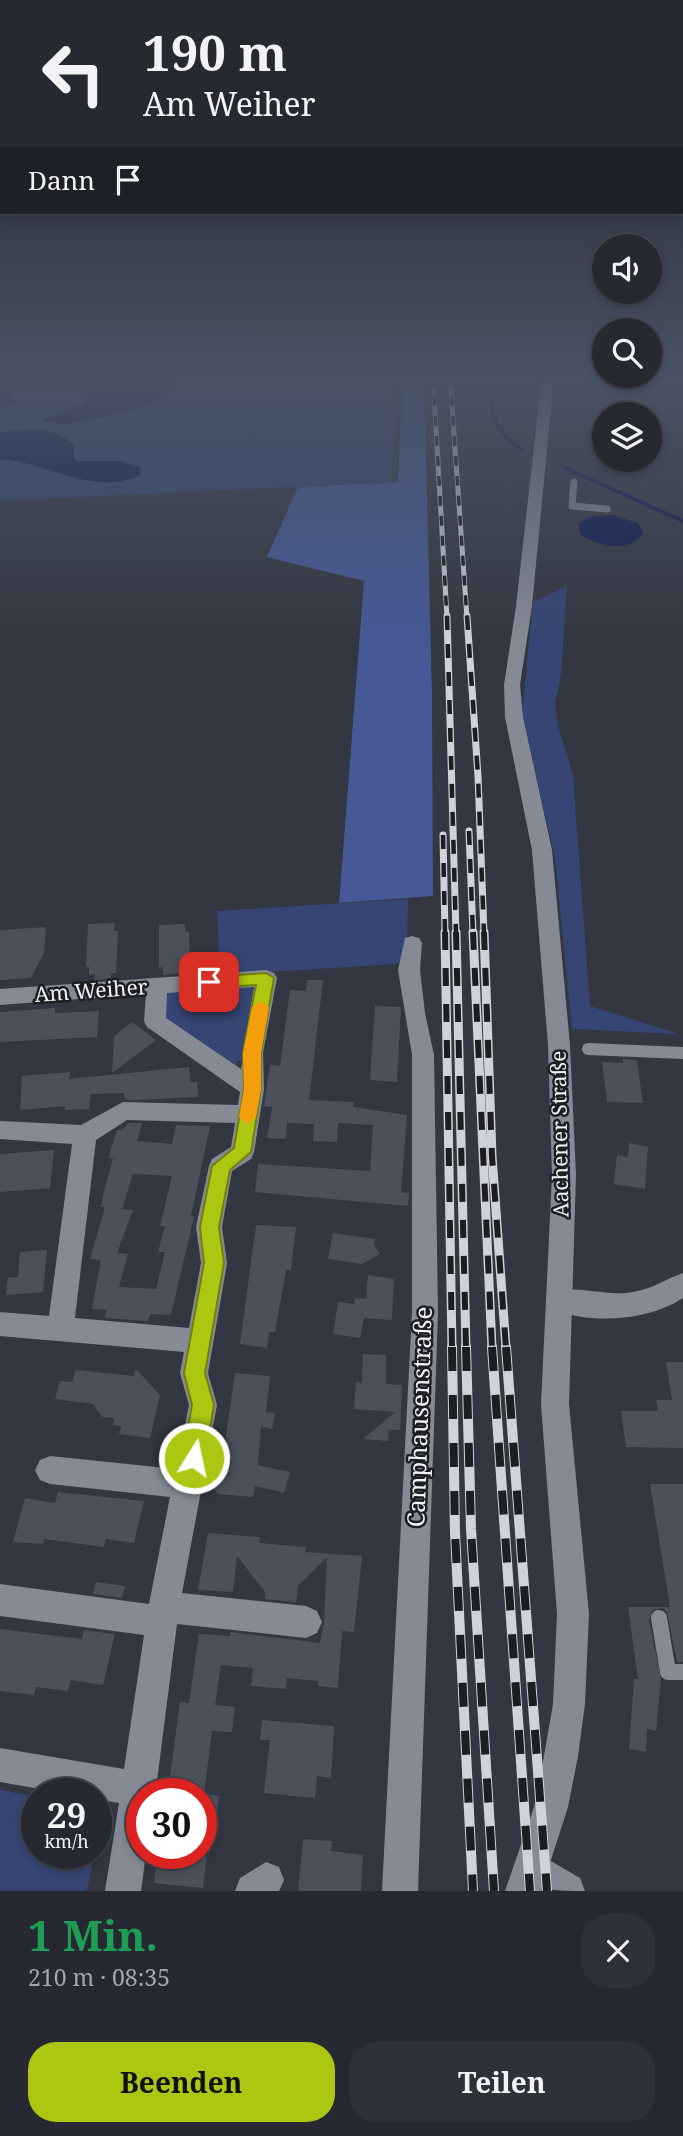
<!DOCTYPE html>
<html lang="de">
<meta charset="utf-8">
<style>
:root{--surface:#262931;--page:#2e3139;--text:#f1f3f6;--muted:#a4a6ab;--line:#42454d;--accent:#acc612}
body{margin:0;font-family:"Noto Serif",serif;background:var(--page);color:var(--text);height:100vh;display:flex;flex-direction:column;font-size:26px;white-space:nowrap}
*{box-sizing:border-box;margin:0}
p{font-size:23px;color:var(--muted)}
.icon{flex:none;width:38px;height:38px;fill:none;stroke:currentColor;stroke-width:2;stroke-linecap:round;stroke-linejoin:round}
.map{position:relative;height:1891px;overflow:hidden}
.drawer{display:flex;flex-direction:column;background:var(--surface);flex:1}
.drawer>*{flex:none}
.top-card{position:absolute;left:0px;top:0px;width:684px;height:214px;box-shadow:0 4px 10px #0003,0 0 0 2px var(--line);background:#262931;color:var(--text);overflow:hidden}
.fabs{position:absolute;left:592px;top:234px;display:grid;gap:14px}
.fabs a{display:grid;place-items:center;width:70px;height:70px;border-radius:50%;background:var(--surface);box-shadow:0 4px 10px #0003,0 0 0 2px var(--line);font-size:35px}
.speed{position:absolute;left:21px;top:1778px;display:flex;gap:14px;font-size:35px;font-weight:700;text-align:center}
.speed>*{display:grid;place-content:center;width:91px;height:91px;border-radius:50%;background:var(--surface);box-shadow:0 4px 10px #0003,0 0 0 2px var(--line);line-height:1}
.speed small{font-size:18px;font-weight:400}
.speed .limit{border:10px solid #d22;background:#fff;color:#111}
.pin{position:absolute;display:grid;place-items:center;width:60px;height:60px;color:#fff;margin:-30px;border-radius:14px;box-shadow:0 4px 10px #0006}
.me{position:absolute;width:77px;margin:-38px;rotate:10deg;stroke-linejoin:round;filter:drop-shadow(0 0 5px #0008)}
.turn{display:flex;align-items:center;gap:24px;height:147px;padding:0 28px;font-size:32px}
.turn .icon{width:91px;height:91px;stroke-width:2.5}
.turn b{display:block;font-size:49px;line-height:60px}
.then{display:flex;align-items:center;height:66px;padding:0 28px;background:#0003;gap:14px;font-size:26px}
.round{display:grid;place-items:center;flex:none;width:74px;height:74px;border-radius:28px;background:var(--page)}
.head{display:flex;align-items:center;justify-content:space-between;height:119px;padding:0 28px}
h1{font-size:42px;font-weight:700;line-height:52px;color:#1e9e55}
.cta{display:flex;gap:14px;margin-top:auto;padding:14px 28px}
.cta a{flex:1;height:80px;border-radius:28px;background:var(--accent);color:#111;font-size:28px;font-weight:700;line-height:80px;text-align:center}
.cta a+a{background:var(--page);color:var(--text)}
.map>svg:first-child{display:block}
.green{fill:#364573}
.forest{fill:#465996}
.water{fill:#0e194f}
.lines{fill:none;stroke-linecap:round;stroke-linejoin:round}
.stream{stroke:#0e194f;stroke-width:3.5}
.building{fill:#4c505b;fill-rule:evenodd}
.service-far2{stroke:#858a95;stroke-width:7}
.service-far1{stroke:#858a95;stroke-width:12}
.service{stroke:#858a95;stroke-width:16}
.minor{fill:#858a95;fill-rule:evenodd}
.tertiary{fill:#858a95;fill-rule:evenodd}
.secondary{fill:#858a95;fill-rule:evenodd}
.rail-far3-casing{stroke:#cfd2d9;stroke-width:5}
.rail-far2-casing{stroke:#cfd2d9;stroke-width:7}
.rail-far1-casing{stroke:#cfd2d9;stroke-width:9}
.rail-casing{stroke:#cfd2d9;stroke-width:10}
.rail-far3{stroke:#1d1e23;stroke-width:3.5;stroke-dasharray:10;stroke-linecap:butt}
.rail-far2{stroke:#1d1e23;stroke-width:4.5;stroke-dasharray:14;stroke-linecap:butt}
.rail-far1{stroke:#1d1e23;stroke-width:6;stroke-dasharray:18;stroke-linecap:butt}
.rail{stroke:#1d1e23;stroke-width:8;stroke-dasharray:24;stroke-linecap:butt}
.route{fill:#acc612;stroke:#70810c;stroke-width:2}
.slow{fill:#f59e0b}
.labels{text-anchor:middle;stroke-width:5;stroke-linejoin:round;paint-order:stroke}
.street-label{font-size:21px;fill:#f0f3f9;stroke:#1d1e23}
.near-street-label{font-size:24px;fill:#f0f3f9;stroke:#1d1e23}
</style>
<div class="map">
<svg width="683" height="1891" viewBox="0 0 683 1891">
<rect width="100%" height="100%" fill="#333741"/>
<!-- green -->
<g class="green">
<polygon points="0,376 398,376 391,482 0,501"/>
<polygon points="567,586 561,675 555,703 558,726 573,776 590,1006 679,1034 572,1029 555,858 522,715 533,602"/>
<polygon points="408,899 407,955 396,964 220,975 217,911"/>
<polygon points="249,985 255,991 242,1061 237,1061 236,1067 163,1020 163,990"/>
<polygon points="0,1790 37,1797 37,1853 94,1853 87,1891 0,1891"/>
</g>
<!-- forest -->
<polygon class="forest" points="403,376 424,376 432,695 433,896 339,903 364,581 267,557 298,487 398,482"/>
<!-- water -->
<g class="water">
<path d="M 0,376 L 190,376 L 175,384 L 149,406 L 64,425 L 40,420 L 85,404 L 87,400 C 77,382 23,381 11,394 L 18,404 L 0,407 Z"/>
<path d="M 36,429 C 51,430 62,435 74,445 L 74,459 L 79,461 L 120,461 L 140,467 L 141,472 L 139,476 C 90,496 47,462 0,459 L 0,432 Z"/>
<path d="M 613,515 L 638,523 L 643,533 C 631,554 596,546 580,534 L 579,523 L 593,516 Z"/>
</g>
<g class="lines">
<!-- stream -->
<g class="stream">
<path d="M 490,376 C 492,412 489,429 523,450"/>
<polyline points="563,467 683,521"/>
</g>
</g>
<!-- building -->
<g class="building">
<polygon points="115,923 114,931 118,931 116,973 111,973 111,978 94,980 95,974 89,975 89,967 86,967 88,924"/>
<polygon points="185,924 186,932 189,932 190,973 163,975 163,967 159,968 159,925"/>
<polygon points="46,927 44,953 31,978 0,980 0,930"/>
<polygon points="307,980 323,980 309,1100 354,1102 353,1107 407,1115 401,1192 409,1193 408,1206 255,1192 258,1164 370,1171 373,1125 338,1123 337,1142 313,1141 314,1124 287,1123 286,1139 267,1138 272,1107 264,1106 270,1065 280,1066 290,990 306,991"/>
<polygon points="375,1006 401,1007 397,1082 370,1080"/>
<polygon points="55,1008 55,1013 99,1011 97,1037 0,1042 0,1012"/>
<polygon points="132,1022 156,1040 112,1073 114,1036"/>
<polygon points="623,1059 637,1060 643,1103 607,1102 602,1062 623,1063"/>
<polygon points="189,1067 190,1082 197,1082 198,1097 130,1100 124,1098 124,1093 91,1094 89,1109 64,1110 65,1106 20,1110 22,1076 70,1072 69,1079"/>
<path d="M 128,1123 L 142,1123 L 137,1141 L 172,1144 L 176,1125 L 210,1126 L 191,1216 L 194,1217 L 171,1315 L 150,1314 L 148,1321 L 104,1318 L 107,1310 L 92,1309 L 101,1260 L 90,1259 L 105,1207 L 101,1207 L 104,1191 L 113,1158 L 108,1158 L 117,1130 L 122,1130 ZM 133,1174 L 172,1176 L 160,1226 L 165,1226 L 158,1252 L 165,1252 L 156,1289 L 119,1287 L 128,1254 L 117,1253 L 133,1210 L 122,1209 Z"/>
<polygon points="629,1143 648,1147 645,1189 614,1184 617,1155 628,1157"/>
<polygon points="54,1150 50,1188 0,1192 0,1154"/>
<polygon points="256,1225 296,1227 291,1270 286,1270 275,1332 269,1332 267,1348 240,1344"/>
<polygon points="333,1233 375,1239 374,1245 380,1254 362,1264 328,1259"/>
<polygon points="47,1250 43,1292 6,1295 8,1278 18,1277 20,1252"/>
<polygon points="368,1275 394,1279 392,1320 364,1318 360,1338 333,1334 338,1302 354,1304 355,1298 366,1299"/>
<polygon points="363,1354 386,1355 386,1384 402,1385 400,1430 389,1430 388,1441 363,1439 395,1412 354,1409 356,1382 362,1383"/>
<polygon points="666,1362 683,1362 683,1448 626,1447 621,1411 658,1411 656,1400 672,1400"/>
<polygon points="136,1369 160,1395 150,1438 119,1434 121,1426 113,1425 114,1418 102,1417 93,1404 55,1399 60,1381 72,1382 76,1370 134,1376"/>
<polygon points="235,1373 270,1376 266,1412 275,1413 272,1429 261,1427 258,1465 290,1472 284,1493 255,1486 253,1497 218,1494 214,1489 215,1481 220,1477"/>
<polygon points="650,1484 683,1484 683,1662 677,1662 667,1612 662,1608 653,1610 649,1620 661,1679 656,1731 647,1729 646,1752 629,1749 634,1679 638,1679 628,1607 670,1607"/>
<polygon points="58,1492 144,1501 134,1543 106,1539 104,1547 44,1539 43,1544 13,1542 25,1498 55,1503"/>
<polygon points="208,1533 260,1537 259,1543 306,1547 305,1552 362,1556 354,1632 342,1631 338,1688 318,1686 319,1681 287,1678 286,1689 251,1686 253,1668 221,1665 215,1705 235,1707 232,1732 212,1731 204,1794 219,1796 214,1835 201,1834 201,1794 173,1792 175,1777 170,1776 180,1702 189,1703 199,1634 230,1636 230,1632 320,1643 324,1623 327,1557 298,1586 296,1602 265,1599 265,1592 237,1556 233,1592 198,1590"/>
<polygon points="96,1582 125,1586 122,1598 93,1594"/>
<polygon points="0,1629 82,1639 84,1630 115,1634 103,1685 71,1680 68,1691 36,1687 34,1695 0,1691"/>
<polygon points="262,1720 334,1726 331,1778 317,1776 315,1798 264,1793 270,1740 260,1740"/>
<polygon points="303,1839 332,1841 331,1851 363,1855 361,1891 298,1891"/>
<polygon points="158,1853 207,1853 203,1888 154,1883"/>
</g>
<g class="lines">
<!-- service-far2 -->
<polyline class="service-far2" points="574,482 572,506 607,509"/>
<!-- service-far1 -->
<polyline class="service-far1" points="588,1049 683,1053"/>
<!-- service -->
<polyline class="service" points="659,1618 668,1672 683,1672"/>
<!-- minor -->
<g class="minor">
<polygon points="412,936 419,938 422,943 420,970 425,1013 434,1055 438,1312 418,1891 382,1891 412,1312 412,1055 398,970 405,938"/>
<path d="M 266,970 L 274,973 L 277,978 L 263,1053 L 264,1089 L 254,1152 L 251,1159 L 232,1171 L 222,1227 L 227,1263 L 208,1373 L 217,1405 L 182,1593 L 306,1606 L 317,1611 L 322,1622 L 317,1633 L 306,1638 L 177,1624 L 156,1789 L 154,1794 L 142,1794 L 142,1853 L 146,1853 L 141,1891 L 105,1891 L 119,1803 L 96,1799 L 96,1794 L 68,1794 L 0,1782 L 0,1748 L 124,1769 L 144,1635 L 0,1616 L 0,1584 L 149,1604 L 170,1497 L 50,1484 L 40,1480 L 35,1470 L 40,1460 L 50,1456 L 176,1469 L 189,1405 L 180,1373 L 184,1352 L 0,1336 L 0,1312 L 49,1316 L 72,1144 L 0,1139 L 0,1121 L 81,1125 L 123,1102 L 238,1105 L 240,1092 L 147,1027 L 144,1021 L 146,994 L 0,1005 L 0,989 ZM 254,987 L 241,1069 L 166,1018 L 167,993 ZM 127,1120 L 235,1123 L 231,1147 L 212,1159 L 209,1166 L 196,1227 L 201,1263 L 189,1328 L 75,1318 L 96,1140 Z"/>
<path d="M 532,1850 L 580,1878 L 585,1891 C 557,1891 527,1891 514,1868 L 519,1855 Z"/>
<polygon points="266,1862 279,1867 284,1880 279,1891 235,1891 240,1878"/>
</g>
<!-- tertiary -->
<path class="tertiary" d="M 683,1273 L 683,1298 C 647,1322 589,1324 550,1309 L 546,1301 L 550,1293 C 572,1284 602,1295 626,1293 C 649,1291 663,1280 683,1273 Z"/>
<!-- secondary -->
<polygon class="secondary" points="542,376 554,376 532,606 520,685 523,717 552,850 570,1045 576,1175 569,1404 589,1614 585,1704 578,1756 568,1807 541,1891 505,1891 534,1807 544,1756 553,1704 557,1614 541,1404 552,1175 548,1045 532,850 505,717 504,685 516,606"/>
<defs>
<g id="rail-far3">
<polyline points="433,376 447,618"/>
<polyline points="450,376 467,618"/>
</g>
<g id="rail-far2">
<polyline points="447,616 456,934"/>
<polyline points="467,616 478,776 484,934"/>
<polyline points="469,831 473,934"/>
<polyline points="443,835 445,934"/>
</g>
<g id="rail-far1">
<polyline points="445,932 452,1348"/>
<polyline points="456,932 466,1348"/>
<polyline points="473,932 492,1348"/>
<polyline points="484,932 492,1156 506,1348"/>
</g>
<g id="rail">
<polyline points="452,1347 455,1533 473,1891"/>
<polyline points="466,1347 471,1529 494,1891"/>
<polyline points="492,1347 530,1891"/>
<polyline points="506,1347 547,1891"/>
</g>
</defs>
<!-- rail-far3 casing -->
<use href="#rail-far3" class="rail-far3-casing"/>
<!-- rail-far2 casing -->
<use href="#rail-far2" class="rail-far2-casing"/>
<!-- rail-far1 casing -->
<use href="#rail-far1" class="rail-far1-casing"/>
<!-- rail casing -->
<use href="#rail" class="rail-casing"/>
<!-- rail-far3 -->
<use href="#rail-far3" class="rail-far3"/>
<!-- rail-far2 -->
<use href="#rail-far2" class="rail-far2"/>
<!-- rail-far1 -->
<use href="#rail-far1" class="rail-far1"/>
<!-- rail -->
<use href="#rail" class="rail"/>
</g>
<!-- sky -->
<linearGradient id="sky" x2="0" y2="1"><stop stop-color="#1c1e24"/><stop offset="0.59" stop-color="#4a5365"/><stop offset="1" stop-color="#4a5365" stop-opacity="0"/></linearGradient>
<rect width="683" height="641" fill="url(#sky)"/>
<!-- route -->
<polygon class="route" points="266,973 274,978 261,1053 261,1089 251,1152 230,1170 219,1227 224,1263 205,1373 214,1405 205,1458 202,1466 194,1469 186,1466 183,1458 192,1405 184,1373 204,1263 200,1227 212,1166 234,1148 244,1089 243,1053 256,985 209,988 201,982 209,977"/>
<!-- slow -->
<polygon class="slow" points="261,1001 269,1007 261,1053 261,1089 256,1117 247,1124 239,1117 244,1089 243,1053 252,1007"/>
<g class="labels">
<!-- street labels -->
<g class="street-label">
<text transform="translate(91 991) rotate(-4)" y="7">Am Weiher</text>
<text transform="translate(560 1134) rotate(-91)" y="7">Aachener Straße</text>
</g>
<!-- near-street labels -->
<g class="near-street-label">
<text transform="translate(420 1417) rotate(-88)" y="8">Camphausenstraße</text>
</g>
</g>
</svg>
<div class="fabs">
<a><svg class="icon" aria-label="sound" viewBox="0 0 24 24"><path d="M4 9h4l5-4v14l-5-4H4zM17 9q2 3 0 6"/></svg></a>
<a><svg class="icon" aria-label="search" viewBox="0 0 24 24"><circle cx="10" cy="10" r="6"/><path d="M15 15l6 6"/></svg></a>
<a><svg class="icon" aria-label="layers" viewBox="0 0 24 24"><path d="M12 4l9 5-9 5-9-5zM3 14l9 5 9-5"/></svg></a>
</div>
<div class="speed"><div>29<small>km/h</small></div><div class="limit">30</div></div>
<div class="pin" style="left:209px;top:982px;background:#d93025"><svg class="icon" aria-label="arrive" viewBox="0 0 24 24"><path d="M6 21V4h12l-3 4 3 4H6"/></svg></div>
<svg class="me" style="left:194px;top:1458px" viewBox="-20 -20 40 40"><circle r="17" fill="#acc612" stroke="#fff" stroke-width="3"/><path d="M0-11L8 9 0 5-8 9z" fill="#fff"/></svg>
<div class="top-card">
<div class="turn"><svg class="icon" aria-label="left" viewBox="0 0 24 24"><path d="M17 20v-9H6M10 6l-5 5 5 5"/></svg><div><b>190 m</b>Am Weiher</div></div>
<div class="then">Dann<svg class="icon" aria-label="arrive" viewBox="0 0 24 24"><path d="M6 21V4h12l-3 4 3 4H6"/></svg></div>
</div>
</div>
<section class="drawer">
<div class="head"><div><h1>1 Min.</h1><p>210 m · 08:35</p></div><a class="round"><svg class="icon" aria-label="close" viewBox="0 0 24 24"><path d="M6 6l12 12M18 6L6 18"/></svg></a></div>
<div class="cta"><a>Beenden</a><a>Teilen</a></div>
</section>
